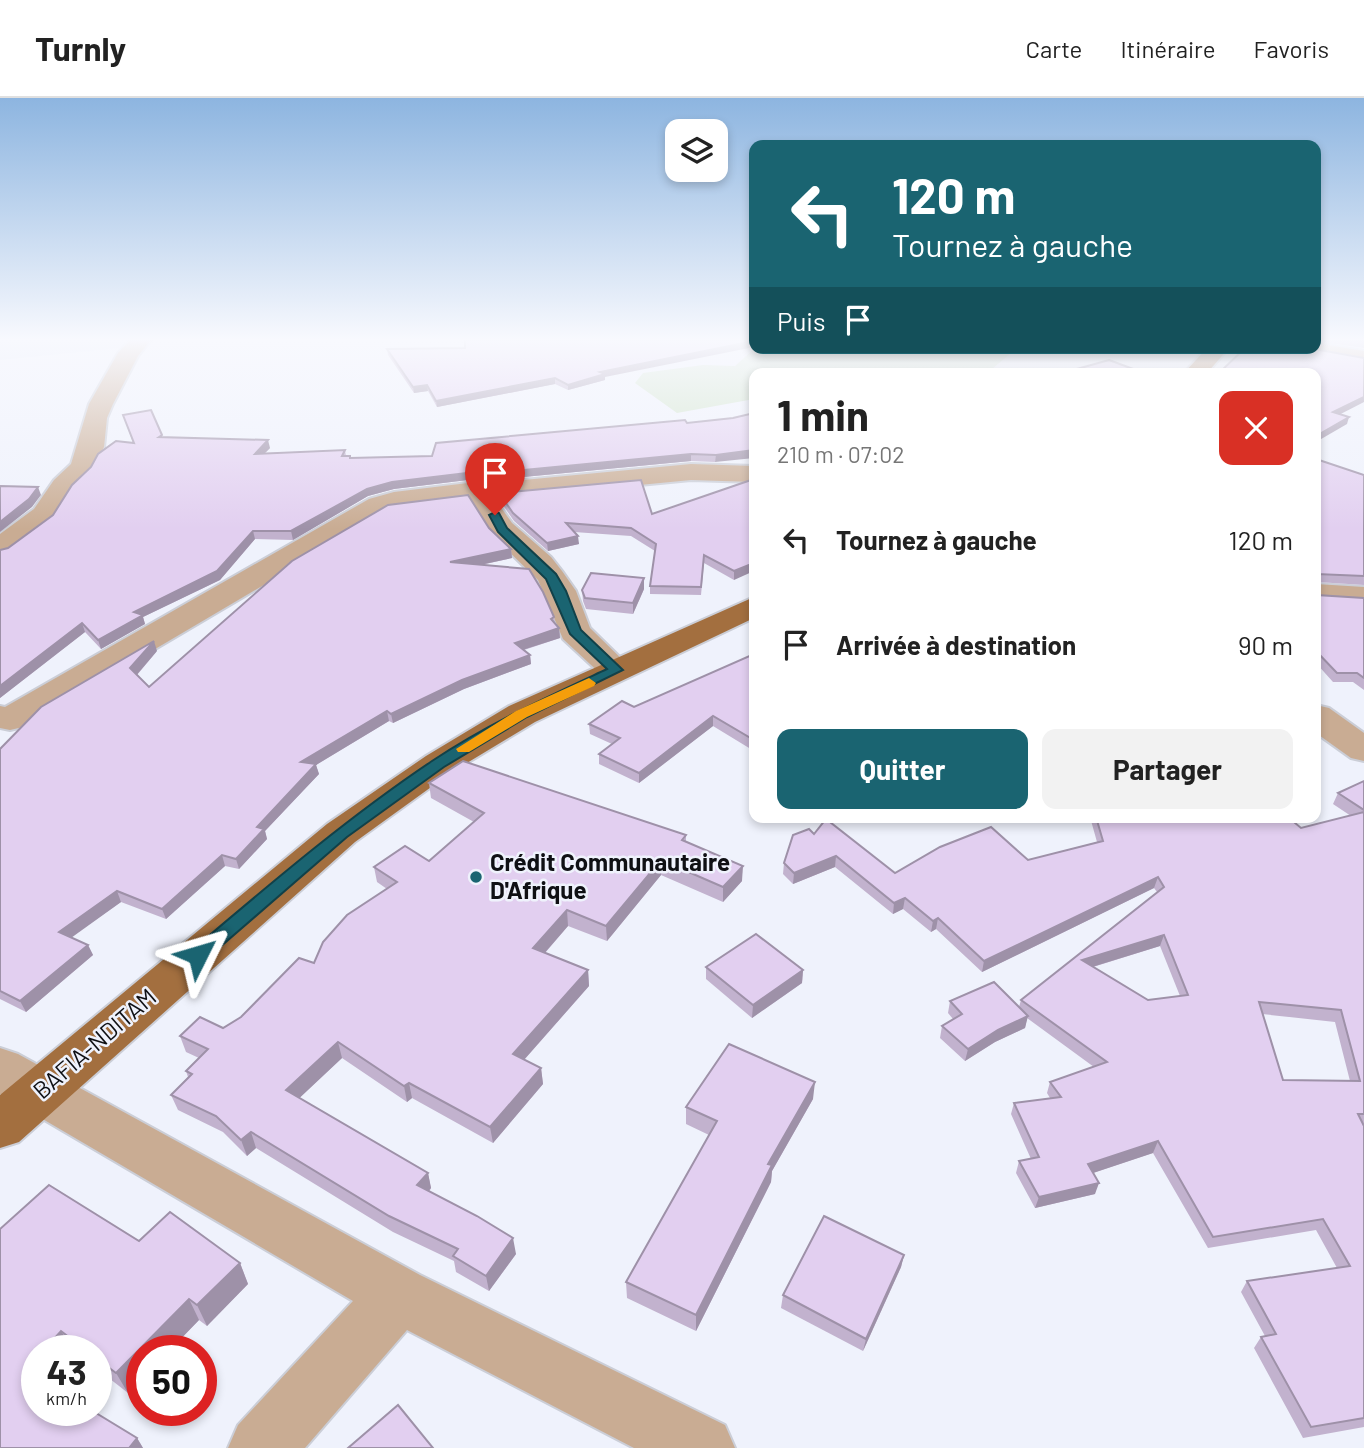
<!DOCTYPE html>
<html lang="fr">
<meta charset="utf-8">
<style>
:root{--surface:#fff;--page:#f2f2f2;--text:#222;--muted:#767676;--line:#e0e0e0;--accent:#1a6471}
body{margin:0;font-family:Barlow,sans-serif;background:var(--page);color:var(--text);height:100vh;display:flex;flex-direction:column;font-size:26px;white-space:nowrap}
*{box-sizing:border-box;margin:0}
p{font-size:23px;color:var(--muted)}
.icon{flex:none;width:38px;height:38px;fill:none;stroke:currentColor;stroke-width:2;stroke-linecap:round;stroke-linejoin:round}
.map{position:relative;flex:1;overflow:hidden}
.details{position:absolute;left:749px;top:270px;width:572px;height:455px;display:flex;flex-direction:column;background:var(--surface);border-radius:14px;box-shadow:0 4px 10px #0003}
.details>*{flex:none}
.banner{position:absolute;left:749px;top:42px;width:572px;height:214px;border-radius:14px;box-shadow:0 4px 10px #0003;background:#1a6471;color:#fff;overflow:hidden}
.fabs{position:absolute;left:665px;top:21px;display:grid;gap:14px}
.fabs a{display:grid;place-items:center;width:63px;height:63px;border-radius:14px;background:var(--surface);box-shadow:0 4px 10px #0003;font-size:35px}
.speed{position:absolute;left:21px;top:1237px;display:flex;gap:14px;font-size:35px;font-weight:700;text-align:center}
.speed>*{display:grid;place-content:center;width:91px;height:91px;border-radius:50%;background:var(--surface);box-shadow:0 4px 10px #0003;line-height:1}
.speed small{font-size:18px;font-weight:400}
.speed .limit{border:10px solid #d22;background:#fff;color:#111}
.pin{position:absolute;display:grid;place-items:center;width:60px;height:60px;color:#fff;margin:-72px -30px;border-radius:50% 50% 50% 0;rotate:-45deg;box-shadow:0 0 7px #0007}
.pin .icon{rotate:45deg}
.me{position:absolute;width:77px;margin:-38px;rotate:50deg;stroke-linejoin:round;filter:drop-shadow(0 0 5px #0008)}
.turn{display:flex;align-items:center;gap:24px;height:147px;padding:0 28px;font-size:32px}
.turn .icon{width:91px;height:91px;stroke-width:2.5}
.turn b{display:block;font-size:49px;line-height:60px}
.then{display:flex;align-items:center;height:66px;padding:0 28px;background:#0003;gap:14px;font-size:26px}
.round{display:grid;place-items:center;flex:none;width:74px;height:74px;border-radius:14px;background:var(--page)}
.summary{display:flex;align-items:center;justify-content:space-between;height:119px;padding:0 28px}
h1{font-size:42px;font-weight:700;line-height:52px}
.primary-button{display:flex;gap:14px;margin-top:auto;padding:14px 28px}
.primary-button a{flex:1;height:80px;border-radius:14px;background:var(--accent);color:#fff;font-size:28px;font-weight:700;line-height:80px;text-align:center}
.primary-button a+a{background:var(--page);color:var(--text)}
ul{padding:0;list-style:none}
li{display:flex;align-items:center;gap:21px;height:105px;padding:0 28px}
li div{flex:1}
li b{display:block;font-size:26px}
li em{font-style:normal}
header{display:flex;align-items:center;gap:42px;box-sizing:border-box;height:98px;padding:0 35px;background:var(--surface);border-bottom:2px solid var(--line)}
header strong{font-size:33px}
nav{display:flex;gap:38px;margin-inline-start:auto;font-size:24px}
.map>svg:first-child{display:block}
.built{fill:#e1e7f7}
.green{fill:#cfe3c7}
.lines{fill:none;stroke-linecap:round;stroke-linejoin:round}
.minor-casing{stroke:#cbced7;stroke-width:4}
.major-casing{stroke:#cbced7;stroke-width:4}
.minor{fill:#c9ac93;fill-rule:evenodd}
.major{fill:#a36f3f;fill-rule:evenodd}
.wall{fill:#c2b2ce;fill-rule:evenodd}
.shaded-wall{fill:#9e91a8}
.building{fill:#e2cff0;stroke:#9e91a8;stroke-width:2;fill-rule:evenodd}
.route{fill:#1a6471;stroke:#114149;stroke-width:2}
.slow{fill:#f59e0b}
.poi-dot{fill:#1a6471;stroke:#eff2fc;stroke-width:2.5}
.labels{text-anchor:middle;stroke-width:5;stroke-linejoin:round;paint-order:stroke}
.poi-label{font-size:24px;font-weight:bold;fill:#0f1014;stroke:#eff2fc;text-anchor:start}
.street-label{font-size:24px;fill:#0f1014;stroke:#eff2fc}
</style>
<header>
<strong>Turnly</strong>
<nav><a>Carte</a><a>Itinéraire</a><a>Favoris</a></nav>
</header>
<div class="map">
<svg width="1364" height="1350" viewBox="0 0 1364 1350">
<rect width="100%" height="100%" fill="#eff2fc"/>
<!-- built -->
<polygon class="built" points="0,242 136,242 135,247 120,250 0,262"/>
<!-- green -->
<polygon class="green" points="755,250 836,250 857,253 1017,250 992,271 981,275 754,275 754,301 677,315 635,285 643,275 703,267 735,268"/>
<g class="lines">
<defs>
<g id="minor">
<polygon points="130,242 151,242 138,258 113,306 107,320 104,349 92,375 73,393 54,423 10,456 0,459 0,436 34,411 54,382 71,366 89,306 118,255"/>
<polygon points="1316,245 1364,253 1364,265 1309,256 1302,254 1299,250 1316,250"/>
<polygon points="691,366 754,368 754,384 691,382 495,401 512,425 551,459 562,473 576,493 590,530 633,572 628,579 616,582 604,579 563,541 538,482 492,437 470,403 389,413 23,629 10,632 0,630 0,608 5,609 369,401 394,394 476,384 483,386"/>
<polygon points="1316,486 1364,489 1364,507 1316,504"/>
<polygon points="1316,607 1329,610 1364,635 1364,663 1351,660 1316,635"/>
<polygon points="0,950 18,956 420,1177 725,1327 735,1350 634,1350 407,1232 305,1350 228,1350 238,1327 353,1203 0,996"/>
</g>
<g id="major">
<polygon points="1207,250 1229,250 1207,275 1184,275"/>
<polygon points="754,499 754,520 535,624 452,674 355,744 19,1044 0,1050 0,997 327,726 426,658 509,608"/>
</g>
</defs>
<!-- minor casing -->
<use href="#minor" class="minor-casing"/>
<!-- major casing -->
<use href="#major" class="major-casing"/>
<!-- minor -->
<use href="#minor" class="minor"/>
<!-- major -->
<use href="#major" class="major"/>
</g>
<!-- wall -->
<g class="wall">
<polygon points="1316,242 1364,242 1364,250 1316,243"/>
<polygon points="387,251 605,279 605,282 568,292 555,286 437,309 428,293 414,295 388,257"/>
<polygon points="123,317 162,339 270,350 265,355 345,352 346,358 351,360 432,358 733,320 715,364 691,363 483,383 476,381 394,391 368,398 293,442 255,441 220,482 143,519 145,526 101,551 85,534 0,600 0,452 8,450 53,417 133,345"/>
<polygon points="1316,361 1364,377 1364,487 1317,484 1317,497 1364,500 1364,592 1353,584 1333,584 1316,565"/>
<polygon points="754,381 734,482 704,465 701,497 650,496 650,488 655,453 631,438 574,434 579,446 548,453 514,423 500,403 499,395 652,416"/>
<polygon points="489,430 511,451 512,460 481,467 554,519 555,525 559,530 560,540 524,552 530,557 531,566 464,591 393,625 389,623 316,667 319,676 265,733 267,741 239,771 225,768 166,821 121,804 71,839 88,847 93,857 26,914 0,901 0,651 157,553 137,577 149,589"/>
<polygon points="644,480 644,491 633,516 586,511 583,503 582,492"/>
<polygon points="754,556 754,653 713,628 639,685 599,666 599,656 612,646 590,636 589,626 634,609"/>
<path d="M 1364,683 L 1364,1329 L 1303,1340 L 1254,1250 L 1261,1239 L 1265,1238 L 1241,1194 L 1247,1183 L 1337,1170 L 1316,1132 L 1208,1150 L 1153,1055 L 1093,1075 L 1095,1096 L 1035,1110 L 1016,1075 L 1019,1063 L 1031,1061 L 1011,1016 L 1014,1005 L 1050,1000 L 1047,995 L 1050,984 L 1094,969 L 1027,920 L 1025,930 L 995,944 L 965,963 L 940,940 L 942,928 L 953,921 L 948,915 L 950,903 L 1019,909 L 1021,902 L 1157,794 L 1154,790 L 982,874 L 936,831 L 931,834 L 903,811 L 893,816 L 835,769 L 793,786 L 783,776 L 784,765 L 814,736 L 895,775 L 1028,762 L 1097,744 L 1090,719 L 1288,719 L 1301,730 L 1351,718 L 1333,706 L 1338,695 ZM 1160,848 L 1180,898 L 1148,902 L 1093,869 ZM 1262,916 L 1335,924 L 1350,983 L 1283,982 Z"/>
<polygon points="429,685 686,737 686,743 742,783 723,804 661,777 607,843 568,828 545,855 588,872 589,888 524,962 541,970 543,986 493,1045 412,1000 407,1004 342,960 299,1000 428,1075 431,1090 429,1094 516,1156 489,1193 456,1174 454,1163 393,1134 256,1050 247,1058 223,1034 178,1012 171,997 188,979 186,973 199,960 186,954 180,938 223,930 241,919 314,865 387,791 377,784 374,769 429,763 474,724 431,700"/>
<polygon points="706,869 803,872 802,885 752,920 706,881"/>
<polygon points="813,1001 772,1073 771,1084 696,1233 627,1200 626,1184 709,1037 686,1026 686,1009"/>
<polygon points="0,1131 240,1165 248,1186 207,1228 199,1222 169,1253 142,1253 142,1281 128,1295 96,1270 96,1253 37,1253 37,1312 137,1340 143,1350 0,1350"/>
<polygon points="904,1157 901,1169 863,1253 781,1210 783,1197"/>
</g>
<!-- shaded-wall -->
<g class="shaded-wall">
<polygon points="754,243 754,249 605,279 605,282 568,292 568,287 600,274"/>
<polygon points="555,280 555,286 437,309 436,303"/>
<polygon points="427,287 428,293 414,295 413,289"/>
<polygon points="1364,299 1364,304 1331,321 1333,314"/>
<polygon points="1349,319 1347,326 1316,344 1316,338"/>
<polygon points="268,342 270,350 257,363 255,356"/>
<polygon points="754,352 754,360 715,364 716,357"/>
<polygon points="691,356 691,363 483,383 482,376"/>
<polygon points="475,374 476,381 394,391 368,398 293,442 291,433 367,391 392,384"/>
<polygon points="38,389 41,397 32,409 0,434 0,424"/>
<polygon points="253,433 255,441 220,482 143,519 145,526 101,551 98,542 134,514"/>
<polygon points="578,438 579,446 548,453 547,445"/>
<polygon points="511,451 512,460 452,473 450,464"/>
<polygon points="754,465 754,473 734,482 734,473"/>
<polygon points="644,480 644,491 633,516 633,505"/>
<polygon points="82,525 85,534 0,600 0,588"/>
<polygon points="559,530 560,540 516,554 515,545"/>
<polygon points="154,543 157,553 134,580 130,570"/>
<polygon points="530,557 531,566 464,591 393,625 391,616 462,582"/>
<polygon points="387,613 389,623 316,667 319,676 265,733 267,741 239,771 236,761 301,664"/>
<polygon points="713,618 713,628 639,685 639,675"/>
<polygon points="222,757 225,768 166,821 162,811"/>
<polygon points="836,758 835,769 793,786 794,775"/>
<polygon points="661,762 661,777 607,843 606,828"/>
<polygon points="743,768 742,783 723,804 723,789"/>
<polygon points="1158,779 1154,790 982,874 984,863"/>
<polygon points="117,793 121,804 64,845 59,834"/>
<polygon points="905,800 903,811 893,816 894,805"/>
<polygon points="567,812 568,828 535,866 533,850"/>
<polygon points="938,820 936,831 931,834 933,823"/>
<polygon points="1164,837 1160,848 1079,873 1082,862"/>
<polygon points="88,847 93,857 26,914 20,903"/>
<polygon points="588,872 589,888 515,972 513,956"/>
<polygon points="803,872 802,885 752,920 753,907"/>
<polygon points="1028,918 1025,930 995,944 965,963 968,951 998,932"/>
<polygon points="338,944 342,960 291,1008 286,992"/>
<polygon points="541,970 543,986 493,1045 490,1029"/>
<polygon points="815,984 813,1001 772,1073 771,1084 696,1233 696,1217 768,1066"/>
<polygon points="409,985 412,1000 407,1004 404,988"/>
<polygon points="251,1034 256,1050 247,1058 241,1042"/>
<polygon points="1158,1043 1153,1055 1084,1078 1088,1066"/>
<polygon points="428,1075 431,1090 420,1103 417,1087"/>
<polygon points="1099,1085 1095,1096 1035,1110 1039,1099"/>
<polygon points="513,1140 516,1156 489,1193 486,1178"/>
<polygon points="904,1157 901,1169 863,1253 866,1241"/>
<polygon points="240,1165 248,1186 207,1228 197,1207"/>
<polygon points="189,1201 199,1222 169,1253 142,1253 142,1281 128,1295 116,1275"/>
<polygon points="61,1233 74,1253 43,1253"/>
<polygon points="37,1260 37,1289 25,1272"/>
<polygon points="137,1340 143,1350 129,1350"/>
</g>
<!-- building -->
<g class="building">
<polygon points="465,242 754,242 754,243 600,274 605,276 568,287 555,280 436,303 427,287 413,289 387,251 465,250"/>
<polygon points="1245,250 1309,250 1364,260 1364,299 1333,314 1349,319 1316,338 1316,275 1219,275"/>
<polygon points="1109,262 1144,275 1065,275 1066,274"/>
<polygon points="151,312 162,337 159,339 268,342 255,356 345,352 342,358 350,358 350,360 432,358 436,345 685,322 687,325 733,320 754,315 754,352 716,357 691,356 482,376 475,374 392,384 367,391 291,433 253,433 217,473 134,514 143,517 98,542 82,525 0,588 0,452 8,450 53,417 72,387 91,369 98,356 116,343 134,345 123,317"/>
<polygon points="1316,361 1364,377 1364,478 1317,476 1317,497 1364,500 1364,580 1357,575 1337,575 1316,553"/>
<polygon points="754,381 754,465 734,473 704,457 701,489 650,488 656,446 631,430 566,425 578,438 547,445 513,415 499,395 641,382 652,416"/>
<polygon points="0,388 38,389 29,401 0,424"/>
<polygon points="468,397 489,430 511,451 450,464 529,471 543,494 554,519 551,521 559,530 515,545 530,557 462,582 391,616 387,613 301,664 316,666 257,729 264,731 236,761 222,757 162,811 117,793 59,834 88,847 20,903 0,893 0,651 41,609 154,543 130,570 149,589 292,463 388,407"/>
<polygon points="591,475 644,480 633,505 585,500 582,492"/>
<polygon points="754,556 754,642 713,618 639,675 599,656 620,640 589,626 622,603 634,609"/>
<polygon points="463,663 686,737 682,742 743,768 723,789 661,762 606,828 567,812 533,850 588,872 513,956 541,970 490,1029 409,985 404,988 338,944 286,992 428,1075 417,1087 477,1118 513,1140 486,1178 453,1158 458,1151 389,1118 251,1034 241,1042 216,1018 171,997 192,976 186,973 208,951 180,938 200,919 223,930 241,919 299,860 314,865 323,844 347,817 397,784 374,769 405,748 429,763 484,715 429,685"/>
<polygon points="1364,683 1364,712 1338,695"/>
<path d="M 1364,714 L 1364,1016 L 1358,1016 L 1364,1028 L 1364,1320 L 1311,1329 L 1261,1239 L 1276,1236 L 1247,1183 L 1350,1168 L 1323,1121 L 1213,1139 L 1158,1043 L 1088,1066 L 1099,1085 L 1039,1099 L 1019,1063 L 1039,1059 L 1014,1005 L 1061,999 L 1050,984 L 1107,964 L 1021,902 L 1164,789 L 1158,779 L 984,863 L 938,820 L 933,823 L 905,800 L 894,805 L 836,758 L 794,775 L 784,765 L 793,737 L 809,731 L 814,736 L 826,721 L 895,775 L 940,749 L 991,729 L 1028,762 L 1103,743 L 1096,719 L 1288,719 L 1301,730 ZM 1164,837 L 1188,897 L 1148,902 L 1082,862 ZM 1259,904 L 1341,912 L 1360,983 L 1283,982 Z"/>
<polygon points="756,836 803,872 753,907 706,869"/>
<polygon points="994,884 1028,918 998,932 968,951 942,928 962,916 950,903"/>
<polygon points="729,946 815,984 768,1066 772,1067 696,1217 626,1184 717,1023 686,1009"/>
<polygon points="49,1087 139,1143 170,1114 240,1165 197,1207 189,1201 116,1275 96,1260 96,1253 87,1253 61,1233 43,1253 37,1253 37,1260 25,1272 37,1279 37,1312 91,1312 137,1340 129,1350 0,1350 0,1131"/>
<polygon points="824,1118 904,1157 866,1241 783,1197"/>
<polygon points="398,1307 433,1350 348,1350"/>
</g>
<!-- sky -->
<linearGradient id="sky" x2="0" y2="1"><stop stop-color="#8db5e0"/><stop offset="0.56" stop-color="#f8f9fe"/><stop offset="1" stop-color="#f8f9fe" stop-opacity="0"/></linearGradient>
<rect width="1364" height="431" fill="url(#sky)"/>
<!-- route -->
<path class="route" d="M 495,414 L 499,415 L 507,430 L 556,476 L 566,493 L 581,532 L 623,572 L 527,619 L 444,669 L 347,739 L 205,862 L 192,862 L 189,857 L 192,852 C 270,786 347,720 432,663 C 487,626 547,599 607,571 L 570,536 L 546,481 L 498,434 L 489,417 Z"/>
<!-- slow -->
<polygon class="slow" points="589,580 596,585 594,588 527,619 469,654 458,654 456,651 516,613"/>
<!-- markers -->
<circle class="poi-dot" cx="476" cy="779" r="7"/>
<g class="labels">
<!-- poi labels -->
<g class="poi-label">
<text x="490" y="773">Crédit Communautaire<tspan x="490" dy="28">D'Afrique</tspan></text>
</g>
<!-- street labels -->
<g class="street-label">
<text transform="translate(95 946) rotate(-41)" y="8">BAFIA-NDITAM</text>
</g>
</g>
</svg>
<div class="fabs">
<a><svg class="icon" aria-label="layers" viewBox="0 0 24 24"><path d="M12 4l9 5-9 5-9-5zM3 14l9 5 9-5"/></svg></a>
</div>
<div class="speed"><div>43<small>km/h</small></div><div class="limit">50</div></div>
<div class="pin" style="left:495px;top:417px;background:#d93025"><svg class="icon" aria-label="arrive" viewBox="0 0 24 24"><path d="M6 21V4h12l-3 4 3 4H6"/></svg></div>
<svg class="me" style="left:198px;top:857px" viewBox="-20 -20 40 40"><path d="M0-17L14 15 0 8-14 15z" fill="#1a6471" stroke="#fff" stroke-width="4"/></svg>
<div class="banner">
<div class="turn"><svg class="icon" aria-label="left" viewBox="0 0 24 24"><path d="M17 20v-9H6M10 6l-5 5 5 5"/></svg><div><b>120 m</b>Tournez à gauche</div></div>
<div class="then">Puis<svg class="icon" aria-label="arrive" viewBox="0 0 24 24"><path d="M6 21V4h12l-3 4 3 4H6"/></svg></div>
</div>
<section class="details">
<div class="summary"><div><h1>1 min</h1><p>210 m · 07:02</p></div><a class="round" style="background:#d93025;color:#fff"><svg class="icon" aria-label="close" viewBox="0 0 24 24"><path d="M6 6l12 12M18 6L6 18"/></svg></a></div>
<ul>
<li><svg class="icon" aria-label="left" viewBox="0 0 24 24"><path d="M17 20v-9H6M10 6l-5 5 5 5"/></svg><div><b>Tournez à gauche</b></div><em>120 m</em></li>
<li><svg class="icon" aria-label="arrive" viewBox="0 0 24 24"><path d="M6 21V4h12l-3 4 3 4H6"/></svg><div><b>Arrivée à destination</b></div><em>90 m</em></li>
</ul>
<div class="primary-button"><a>Quitter</a><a>Partager</a></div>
</section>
</div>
